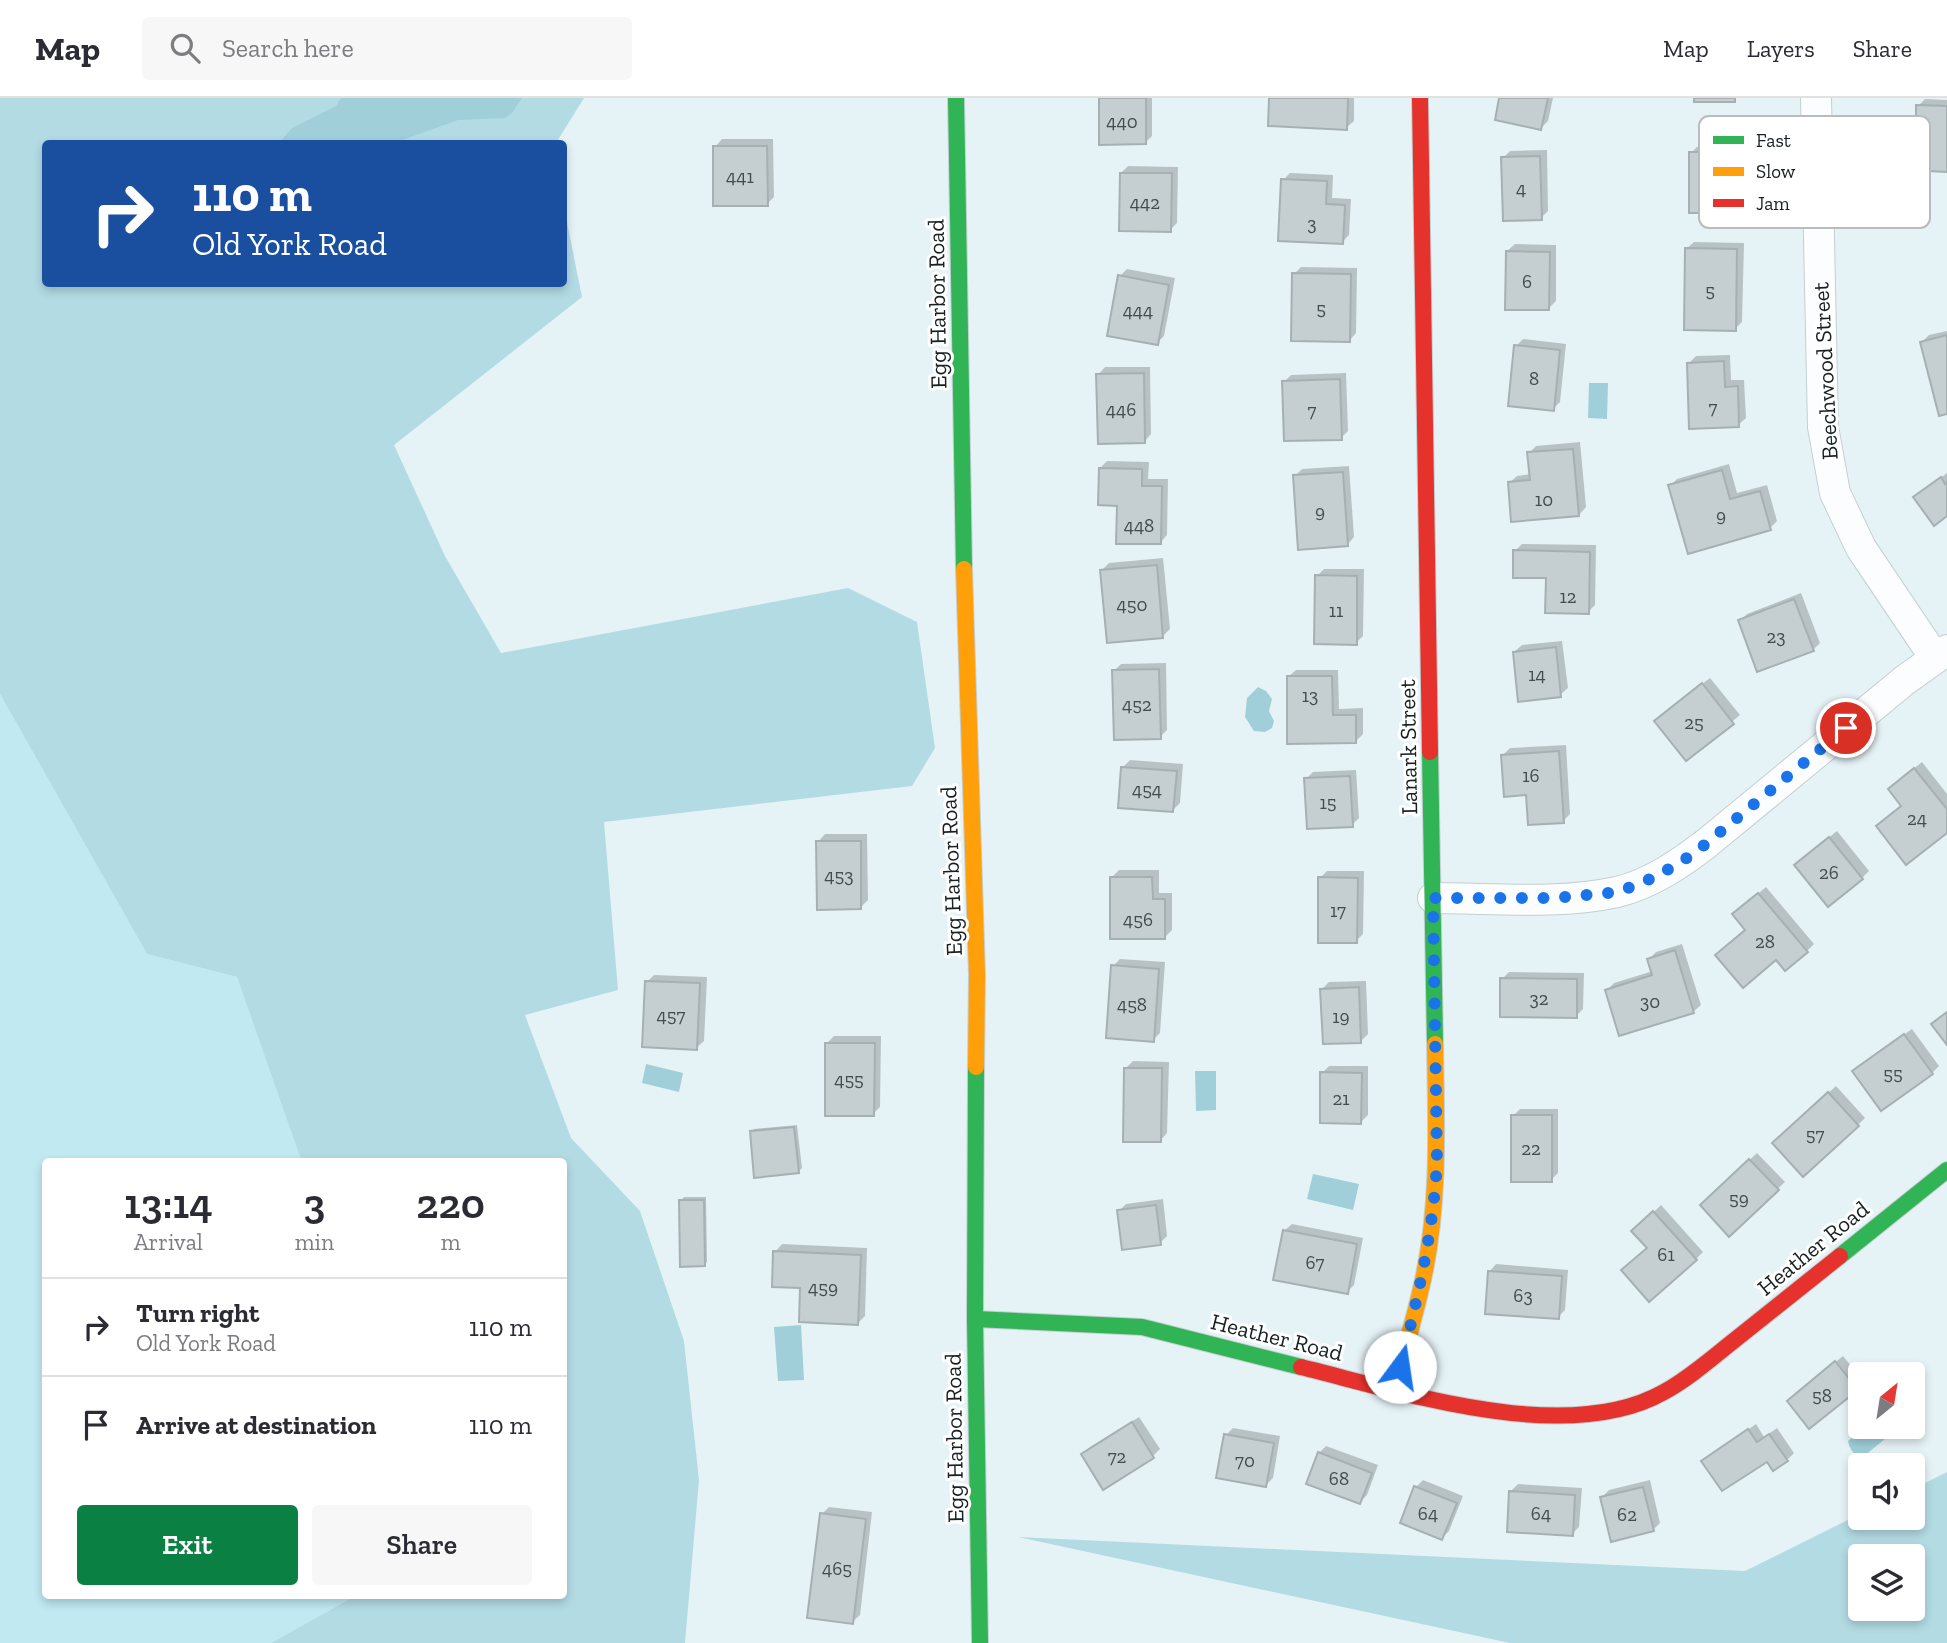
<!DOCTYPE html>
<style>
:root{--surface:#fff;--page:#f7f7f7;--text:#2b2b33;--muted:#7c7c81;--line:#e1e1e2;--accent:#0b8043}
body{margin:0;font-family:"Zilla Slab",serif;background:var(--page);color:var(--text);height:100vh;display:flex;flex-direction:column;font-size:26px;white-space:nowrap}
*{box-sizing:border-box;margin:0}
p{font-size:23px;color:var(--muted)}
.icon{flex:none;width:38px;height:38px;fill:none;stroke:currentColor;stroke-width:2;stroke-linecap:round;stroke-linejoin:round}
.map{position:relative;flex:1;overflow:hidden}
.details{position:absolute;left:42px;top:1060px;width:525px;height:441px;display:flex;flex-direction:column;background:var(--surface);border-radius:7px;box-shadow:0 4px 10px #0003}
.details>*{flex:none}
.hud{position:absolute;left:42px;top:42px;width:525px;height:147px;border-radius:7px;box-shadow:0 4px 10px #0003;background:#1a4fa0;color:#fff;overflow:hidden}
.needle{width:46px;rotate:30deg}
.tools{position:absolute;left:1848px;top:1264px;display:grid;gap:14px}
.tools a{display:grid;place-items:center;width:77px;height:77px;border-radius:7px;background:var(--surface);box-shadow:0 4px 10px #0003;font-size:35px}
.pin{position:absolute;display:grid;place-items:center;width:60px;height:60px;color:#fff;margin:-30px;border:4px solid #fff;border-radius:50%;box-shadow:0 2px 7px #0007}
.me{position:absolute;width:77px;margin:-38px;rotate:14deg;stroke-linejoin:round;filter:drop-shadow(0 0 5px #0008)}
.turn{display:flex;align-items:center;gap:24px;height:147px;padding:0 35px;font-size:32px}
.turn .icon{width:91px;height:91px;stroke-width:2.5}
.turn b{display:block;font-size:49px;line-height:60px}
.eta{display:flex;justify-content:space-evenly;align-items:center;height:119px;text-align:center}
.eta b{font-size:42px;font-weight:600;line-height:49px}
.primary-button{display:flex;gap:14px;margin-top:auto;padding:14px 35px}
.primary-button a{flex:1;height:80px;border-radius:7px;background:var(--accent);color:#fff;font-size:28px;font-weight:600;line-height:80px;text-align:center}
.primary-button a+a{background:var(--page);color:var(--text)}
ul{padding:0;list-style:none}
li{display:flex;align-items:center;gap:21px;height:98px;padding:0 35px;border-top:2px solid var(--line)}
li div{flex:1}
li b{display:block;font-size:26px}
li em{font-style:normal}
header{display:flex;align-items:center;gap:42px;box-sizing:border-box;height:98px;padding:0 35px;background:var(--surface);border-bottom:2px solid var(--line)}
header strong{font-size:33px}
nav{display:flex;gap:38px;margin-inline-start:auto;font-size:24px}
.search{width:490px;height:63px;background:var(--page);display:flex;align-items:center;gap:18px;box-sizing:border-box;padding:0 24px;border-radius:7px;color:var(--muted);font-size:26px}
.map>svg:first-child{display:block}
.green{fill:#c1e9f1}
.forest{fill:#b3dbe4;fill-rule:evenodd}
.water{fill:#a0cfd9}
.shadow{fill:#0003}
.building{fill:#c5cfd2;stroke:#a6b0b2;stroke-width:2}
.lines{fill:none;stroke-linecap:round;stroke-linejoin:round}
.street-casing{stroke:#c4cfd1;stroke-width:32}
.fast-casing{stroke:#c4cfd1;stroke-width:18}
.slow-casing{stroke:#c4cfd1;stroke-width:18}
.jam-casing{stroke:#c4cfd1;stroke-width:18}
.street{stroke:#fbfdfe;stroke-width:30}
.fast{stroke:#30b455;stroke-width:16}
.slow{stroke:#ff9f0a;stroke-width:16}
.jam{stroke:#e5322d;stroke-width:16}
.route{stroke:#1a73e8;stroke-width:12;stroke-dasharray:0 21.6}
.labels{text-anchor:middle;stroke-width:6;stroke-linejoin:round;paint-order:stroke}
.number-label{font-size:19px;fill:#424c4e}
.street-label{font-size:23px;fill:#172022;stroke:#fff}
.key{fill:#fff;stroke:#b9bcbd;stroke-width:2}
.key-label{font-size:19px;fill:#172022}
</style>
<header>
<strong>Map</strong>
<div class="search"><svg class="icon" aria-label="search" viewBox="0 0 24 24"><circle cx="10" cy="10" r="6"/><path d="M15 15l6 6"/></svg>Search here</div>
<nav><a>Map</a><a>Layers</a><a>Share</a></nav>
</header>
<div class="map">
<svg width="1947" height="1545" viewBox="0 0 1947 1545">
<rect width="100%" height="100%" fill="#e6f3f6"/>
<!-- green -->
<polygon class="green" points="0,596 147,856 237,879 303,1064 46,1064 46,1498 355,1498 271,1545 0,1545"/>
<!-- forest -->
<g class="forest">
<polygon points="0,0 584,0 556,45 46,46 46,186 564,186 564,109 582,199 394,347 445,458 501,555 848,490 917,524 935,650 912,688 604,724 618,892 525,917 571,1040 640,1113 684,1243 699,1382 685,1545 271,1545 355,1498 564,1498 564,1064 302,1064 237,879 147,856 0,596"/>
<path d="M 1947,1374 L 1947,1545 L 1510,1545 L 1018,1439 L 1745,1473 L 1860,1416 L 1860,1419 L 1913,1419 L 1913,1391 ZM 1860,1458 L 1913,1458 L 1913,1510 L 1860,1510 Z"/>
</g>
<!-- water -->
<g class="water">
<polygon points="341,0 522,0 512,15 505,20 458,22 394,45 279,45 292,30 336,8"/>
<polygon points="1589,285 1608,285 1607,321 1588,320"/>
<polygon points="1258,589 1266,593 1272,601 1269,613 1274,623 1272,630 1265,634 1254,633 1245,619 1247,600"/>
<polygon points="646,966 683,975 679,994 642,985"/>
<polygon points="1195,973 1216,973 1216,1012 1196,1013"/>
<polygon points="1313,1076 1359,1086 1353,1112 1307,1101"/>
<polygon points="801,1227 804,1282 778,1283 774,1229"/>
<path d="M 1866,1328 L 1886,1328 L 1888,1330 L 1886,1340 L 1863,1359 C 1853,1357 1850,1352 1848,1343 Z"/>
</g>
<!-- shadow -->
<g class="shadow">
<polygon points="1100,0 1152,0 1152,38 1145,45"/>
<polygon points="1271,0 1354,0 1354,23 1346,30"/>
<polygon points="1501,0 1553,0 1548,23 1541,30"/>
<polygon points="1925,1 1947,2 1947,72 1891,29 1899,22 1918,23 1918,8"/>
<polygon points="722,41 773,41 774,99 767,106 715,49"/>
<polygon points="1698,48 1737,48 1737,106 1730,114 1691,55"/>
<polygon points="1547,52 1548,113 1541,120 1503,60 1510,53"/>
<polygon points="1128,68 1178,69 1177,125 1170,132 1121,75"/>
<polygon points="1290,75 1333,77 1332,100 1351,101 1349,137 1342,144 1283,82"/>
<polygon points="1694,144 1744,145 1742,224 1735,231 1686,151"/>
<polygon points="1515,146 1556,147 1556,203 1548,211 1507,153"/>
<polygon points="1301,169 1357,170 1356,235 1349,243 1294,176"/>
<polygon points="1127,171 1175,180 1164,238 1157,245 1120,178"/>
<polygon points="1947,233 1947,314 1922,244 1929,237"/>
<polygon points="1523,241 1566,246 1560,304 1553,311 1516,248"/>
<polygon points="1730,257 1731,282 1744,282 1746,320 1738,327 1689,265 1696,258"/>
<polygon points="1105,269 1150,269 1151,336 1144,344 1098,277"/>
<polygon points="1346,275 1348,333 1341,340 1284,284 1291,277"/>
<polygon points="1580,344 1586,409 1579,417 1509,385 1517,378 1531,376 1529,355 1536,348"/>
<polygon points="1107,363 1149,364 1148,381 1168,381 1167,437 1160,445 1119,406 1100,370"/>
<polygon points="1729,366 1737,395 1767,387 1777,423 1770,430 1670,388 1677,381"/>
<polygon points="1349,368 1354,439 1347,447 1295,378 1302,371"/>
<polygon points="1947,375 1947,416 1915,399"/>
<polygon points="1522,446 1596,447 1595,507 1588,514 1515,453"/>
<polygon points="1163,460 1170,531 1162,539 1102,472 1109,465"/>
<polygon points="1324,471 1364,471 1363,538 1356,545 1317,478"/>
<polygon points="1801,495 1820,545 1813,552 1740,523 1747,516"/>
<polygon points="1562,543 1568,590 1560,597 1514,554 1522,547"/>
<polygon points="1166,565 1167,632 1160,639 1114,573 1121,566"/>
<polygon points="1296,572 1338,572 1339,611 1363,610 1363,636 1356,643 1288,579"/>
<polygon points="1710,580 1740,617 1687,661 1663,616"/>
<polygon points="1566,647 1570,716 1563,723 1528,696 1503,657 1510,650"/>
<polygon points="1130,662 1183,666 1180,705 1173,712 1123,669"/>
<polygon points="1922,664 1947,696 1947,733 1903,707 1897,684"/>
<polygon points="1356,672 1359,720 1352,727 1306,681 1313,674"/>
<polygon points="1837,733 1869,773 1862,780 1804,760"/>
<polygon points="825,736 867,736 868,802 861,809 818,744"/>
<polygon points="1119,772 1159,772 1159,795 1172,795 1172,832 1165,839 1112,779"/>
<polygon points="1327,773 1364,773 1363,836 1356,843 1320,780"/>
<polygon points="1766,789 1814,846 1807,853 1747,831 1742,809"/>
<polygon points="1682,846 1701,907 1693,914 1607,892 1614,885 1653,873 1649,861 1656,854"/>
<polygon points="1120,861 1165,864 1160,935 1153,942 1113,868"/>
<polygon points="1509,874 1584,875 1583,911 1576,918 1502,881"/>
<polygon points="654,877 707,879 704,943 696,950 647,884"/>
<polygon points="1366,883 1368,936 1361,943 1322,891 1329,884"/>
<polygon points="1912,931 1939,968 1932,975 1862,966"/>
<polygon points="834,938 881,938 880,1009 873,1016 827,945"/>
<polygon points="1133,963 1169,964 1167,1035 1160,1043 1126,970"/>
<polygon points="1329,968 1368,968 1368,1017 1361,1024 1322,975"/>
<polygon points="1836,988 1865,1020 1858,1027 1781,1038"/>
<polygon points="1520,1011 1558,1011 1558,1075 1551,1082 1513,1018"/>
<polygon points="797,1027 802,1070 798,1074 751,1034 754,1031"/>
<polygon points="1757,1055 1785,1084 1729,1136 1702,1107"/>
<polygon points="684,1099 706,1099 707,1164 704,1167 681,1102"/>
<polygon points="1163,1101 1167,1138 1160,1145 1119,1113 1126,1106"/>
<polygon points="1661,1107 1703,1154 1696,1161 1649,1149 1641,1126"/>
<polygon points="1292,1126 1363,1140 1354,1187 1347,1194 1284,1133"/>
<polygon points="782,1146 867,1150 865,1218 858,1225 802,1188 775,1154"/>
<polygon points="1496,1166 1568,1172 1565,1212 1558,1219 1489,1174"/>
<polygon points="1843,1258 1860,1279 1860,1287 1857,1290 1796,1296"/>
<polygon points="1139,1319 1160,1351 1153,1358 1083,1356 1090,1349"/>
<polygon points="1756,1326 1764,1339 1777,1330 1794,1355 1787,1362 1704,1363"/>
<polygon points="1233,1330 1280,1338 1273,1380 1266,1387 1226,1337"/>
<polygon points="1326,1348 1378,1367 1367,1397 1360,1404 1319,1355"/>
<polygon points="1423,1382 1463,1398 1449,1433 1442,1440 1416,1389"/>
<polygon points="1650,1382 1660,1425 1653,1432 1602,1399 1609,1392"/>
<polygon points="1518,1386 1582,1390 1579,1429 1572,1436 1511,1393"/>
<polygon points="829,1409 872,1414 860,1517 852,1524 822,1416"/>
</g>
<!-- building -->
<g class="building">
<polygon points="1099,0 1146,0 1146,46 1099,47"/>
<polygon points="1269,0 1348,0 1347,32 1268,28"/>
<polygon points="1499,0 1548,0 1541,32 1495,22"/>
<rect x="1694" y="0" width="41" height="4"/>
<polygon points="1916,7 1947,8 1947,74 1888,71 1890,28 1916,30"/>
<polygon points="713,48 767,48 768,108 713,108"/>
<polygon points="1689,54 1731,54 1730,115 1689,115"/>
<polygon points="1540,58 1542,122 1503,123 1501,59"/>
<polygon points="1120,75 1172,75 1171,134 1119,133"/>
<polygon points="1281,81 1327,83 1326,106 1345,107 1343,146 1278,143"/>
<polygon points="1685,150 1737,151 1736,233 1684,232"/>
<polygon points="1506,153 1550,154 1549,212 1505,212"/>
<polygon points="1292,175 1351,176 1350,244 1291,243"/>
<polygon points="1118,177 1169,187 1158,247 1107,238"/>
<polygon points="1947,237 1947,316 1939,318 1920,244"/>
<polygon points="1514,247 1560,252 1554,313 1508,308"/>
<polygon points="1724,263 1725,289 1738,288 1739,329 1689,331 1687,265"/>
<polygon points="1144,275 1145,345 1098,346 1096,276"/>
<polygon points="1340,281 1342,342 1284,343 1282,283"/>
<polygon points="1573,351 1579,418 1511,424 1508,384 1530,382 1527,354"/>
<polygon points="1099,370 1142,371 1142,388 1162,388 1161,446 1116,446 1117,408 1098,407"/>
<polygon points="1722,372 1730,401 1760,393 1771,432 1688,456 1668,387"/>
<polygon points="1343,374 1348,448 1298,452 1293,377"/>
<polygon points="1941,379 1945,386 1947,384 1947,418 1934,428 1913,399"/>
<polygon points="1513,452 1590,454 1589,516 1545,515 1546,480 1513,480"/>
<polygon points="1157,467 1163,540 1107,545 1100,472"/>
<polygon points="1315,477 1357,478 1357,547 1314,546"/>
<polygon points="1794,501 1814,553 1757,574 1738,522"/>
<polygon points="1556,549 1561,599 1518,604 1513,554"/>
<polygon points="1159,571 1161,641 1114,642 1112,572"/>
<polygon points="1287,578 1332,578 1333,617 1356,617 1356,645 1287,646"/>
<polygon points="1702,585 1734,626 1686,663 1654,623"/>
<polygon points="1559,653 1564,725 1528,727 1526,697 1504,699 1501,657"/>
<polygon points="1121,669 1177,673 1173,714 1118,710"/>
<polygon points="1914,670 1947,711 1947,735 1906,767 1876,728 1901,708 1888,691"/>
<polygon points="1350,678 1353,729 1307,731 1304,680"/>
<polygon points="1829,739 1863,781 1828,809 1794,767"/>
<polygon points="816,743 861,743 861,811 817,812"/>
<polygon points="1110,779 1152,779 1153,801 1165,801 1165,841 1110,841"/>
<polygon points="1318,779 1358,780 1357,845 1318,845"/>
<polygon points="1758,795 1808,854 1785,873 1776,862 1743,890 1715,857 1745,832 1732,816"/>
<polygon points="1675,852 1694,915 1619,938 1605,892 1652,877 1647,861"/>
<polygon points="1111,867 1159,871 1154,944 1106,940"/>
<polygon points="1500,880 1577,881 1577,920 1500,919"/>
<polygon points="645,883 700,885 697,952 642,949"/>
<polygon points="1359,889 1361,945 1323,946 1320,891"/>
<polygon points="1947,914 1947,947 1931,926"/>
<polygon points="1904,936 1933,976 1881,1013 1852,973"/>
<polygon points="825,945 875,945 874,1018 825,1018"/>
<polygon points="1124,970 1162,970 1161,1044 1123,1044"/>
<polygon points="1320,974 1362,975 1361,1026 1320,1025"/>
<polygon points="1828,994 1859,1028 1803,1079 1772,1045"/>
<rect x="1511" y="1017" width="41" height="67"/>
<polygon points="794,1029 799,1075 754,1080 750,1033"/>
<polygon points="1749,1061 1779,1092 1729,1139 1700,1107"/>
<polygon points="679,1102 704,1102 705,1168 680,1169"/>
<polygon points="1156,1107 1161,1147 1122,1152 1117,1112"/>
<polygon points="1653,1113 1697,1162 1649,1204 1621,1172 1647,1150 1631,1133"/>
<polygon points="1283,1132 1357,1146 1348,1196 1273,1182"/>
<polygon points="773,1153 861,1157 858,1227 799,1224 800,1190 772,1189"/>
<polygon points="1488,1173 1562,1178 1559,1221 1485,1216"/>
<polygon points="1835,1263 1858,1292 1809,1331 1787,1303"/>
<polygon points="1132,1324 1154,1360 1103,1392 1081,1356"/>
<polygon points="1748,1331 1757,1344 1769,1336 1788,1363 1773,1373 1767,1364 1722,1393 1701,1363"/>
<polygon points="1224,1336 1274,1345 1266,1389 1216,1380"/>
<polygon points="1318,1354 1372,1375 1360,1406 1306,1386"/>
<polygon points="1414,1388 1457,1405 1442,1442 1400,1425"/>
<polygon points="1643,1389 1654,1433 1611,1444 1600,1399"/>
<polygon points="1509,1393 1575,1397 1573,1438 1507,1434"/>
<polygon points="820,1415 866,1421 853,1526 807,1520"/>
</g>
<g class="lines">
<defs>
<g id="street">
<polyline points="1816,0 1823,329 1835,395 1861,450 1935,560"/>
<path d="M 1433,800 C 1493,800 1558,807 1617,794 C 1651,786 1681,765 1707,745 L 1905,582 L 1947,552"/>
</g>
<g id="fast">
<polyline points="956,0 964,471"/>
<polyline points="1430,654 1435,946"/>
<polyline points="976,969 975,1221 980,1545"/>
<polyline points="1840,1158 1947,1072"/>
<polyline points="975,1221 1142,1229 1301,1269"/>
</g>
<g id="slow">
<polyline points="964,471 977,877 976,969"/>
<path d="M 1394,1292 C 1404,1254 1416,1216 1424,1177 C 1440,1101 1436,1023 1435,946"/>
</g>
<g id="jam">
<polyline points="1420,0 1430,654"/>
<path d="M 1301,1269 C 1403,1294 1567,1349 1664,1294 C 1690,1280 1713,1259 1736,1241 C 1771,1213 1806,1185 1840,1158"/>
</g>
</defs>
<!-- street casing -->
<use href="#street" class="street-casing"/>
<!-- fast casing -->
<use href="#fast" class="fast-casing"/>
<!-- slow casing -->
<use href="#slow" class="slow-casing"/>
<!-- jam casing -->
<use href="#jam" class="jam-casing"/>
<!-- street -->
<use href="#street" class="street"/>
<!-- fast -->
<use href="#fast" class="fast"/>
<!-- slow -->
<use href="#slow" class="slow"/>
<!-- jam -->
<use href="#jam" class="jam"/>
</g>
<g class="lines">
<!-- route -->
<path class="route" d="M 1400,1269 C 1418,1200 1433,1136 1437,1064 L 1433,800 L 1553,800 L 1618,794 L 1648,782 L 1680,765 L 1707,745 L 1846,630"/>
</g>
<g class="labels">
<!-- number labels -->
<g class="number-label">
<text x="1122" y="30">440</text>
<text x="740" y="85">441</text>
<text x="1521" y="97">4</text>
<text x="1145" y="111">442</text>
<text x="1312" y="132">3</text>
<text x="1527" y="190">6</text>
<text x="1710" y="199">5</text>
<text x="1321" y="217">5</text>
<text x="1138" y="219">444</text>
<text x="1534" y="287">8</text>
<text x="1713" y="316">7</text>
<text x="1121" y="318">446</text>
<text x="1312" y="319">7</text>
<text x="1544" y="408">10</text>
<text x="1320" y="420">9</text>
<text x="1721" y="424">9</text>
<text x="1139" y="434">448</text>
<text x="1568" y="505">12</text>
<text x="1132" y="513">450</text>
<text x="1336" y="519">11</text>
<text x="1776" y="545">23</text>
<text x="1537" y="583">14</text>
<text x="1310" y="604">13</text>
<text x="1137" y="613">452</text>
<text x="1694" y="631">25</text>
<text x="1531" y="684">16</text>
<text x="1147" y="698">454</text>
<text x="1328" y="711">15</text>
<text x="1917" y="727">24</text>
<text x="1829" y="781">26</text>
<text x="839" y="784">453</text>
<text x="1338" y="819">17</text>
<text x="1138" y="828">456</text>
<text x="1765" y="850">28</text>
<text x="1539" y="907">32</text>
<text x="1650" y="910">30</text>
<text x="1132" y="913">458</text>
<text x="671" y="924">457</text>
<text x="1341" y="925">19</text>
<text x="1893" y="982">55</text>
<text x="849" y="988">455</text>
<text x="1341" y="1007">21</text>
<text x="1815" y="1043">57</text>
<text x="1531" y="1057">22</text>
<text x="1739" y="1107">59</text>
<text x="1666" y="1163">61</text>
<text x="1315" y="1171">67</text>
<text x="823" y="1196">459</text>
<text x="1523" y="1204">63</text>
<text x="1822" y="1304">58</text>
<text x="1117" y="1365">72</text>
<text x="1245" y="1369">70</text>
<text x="1339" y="1387">68</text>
<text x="1428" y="1422">64</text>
<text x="1541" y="1422">64</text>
<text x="1627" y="1423">62</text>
<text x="837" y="1477">465</text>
</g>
<!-- street labels -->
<g class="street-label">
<text transform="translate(937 206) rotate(-91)" y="8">Egg Harbor Road</text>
<text transform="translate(1825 273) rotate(-93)" y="8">Beechwood Street</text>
<text transform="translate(1408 649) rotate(-91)" y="8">Lanark Street</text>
<text transform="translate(951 773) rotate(-92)" y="8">Egg Harbor Road</text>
<text transform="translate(1813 1150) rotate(-39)" y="8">Heather Road</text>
<text transform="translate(1277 1239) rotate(14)" y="8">Heather Road</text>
<text transform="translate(954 1340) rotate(-91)" y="8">Egg Harbor Road</text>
</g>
</g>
<!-- legend -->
<rect x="1699" y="18" width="231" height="112" rx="10" class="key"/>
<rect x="1713" y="38" width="31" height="8" fill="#30b455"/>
<rect x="1713" y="69" width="31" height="9" fill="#ff9f0a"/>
<rect x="1713" y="101" width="31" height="8" fill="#e5322d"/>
<g class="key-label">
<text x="1756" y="49">Fast</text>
<text x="1756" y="80">Slow</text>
<text x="1756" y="112">Jam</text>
</g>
</svg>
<div class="tools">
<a><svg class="needle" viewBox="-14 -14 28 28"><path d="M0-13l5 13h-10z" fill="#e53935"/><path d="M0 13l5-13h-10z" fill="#7c7c81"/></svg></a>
<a><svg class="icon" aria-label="sound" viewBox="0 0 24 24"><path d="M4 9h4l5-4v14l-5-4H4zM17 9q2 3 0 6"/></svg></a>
<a><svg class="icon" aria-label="layers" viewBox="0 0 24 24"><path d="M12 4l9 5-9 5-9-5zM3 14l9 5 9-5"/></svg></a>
</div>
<div class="pin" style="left:1846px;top:630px;background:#d93025"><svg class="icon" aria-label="arrive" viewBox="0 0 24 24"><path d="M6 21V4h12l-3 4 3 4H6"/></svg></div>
<svg class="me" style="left:1400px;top:1269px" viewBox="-20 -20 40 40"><circle r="19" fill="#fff"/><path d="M0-13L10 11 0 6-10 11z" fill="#1a73e8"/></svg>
<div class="hud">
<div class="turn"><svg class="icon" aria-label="right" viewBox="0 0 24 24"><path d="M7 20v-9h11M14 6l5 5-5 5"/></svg><div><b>110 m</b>Old York Road</div></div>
</div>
<section class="details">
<div class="eta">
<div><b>13:14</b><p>Arrival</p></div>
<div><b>3</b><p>min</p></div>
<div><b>220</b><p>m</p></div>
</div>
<ul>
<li><svg class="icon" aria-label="right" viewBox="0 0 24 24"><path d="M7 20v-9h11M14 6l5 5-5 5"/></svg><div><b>Turn right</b><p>Old York Road</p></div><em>110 m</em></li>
<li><svg class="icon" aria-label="arrive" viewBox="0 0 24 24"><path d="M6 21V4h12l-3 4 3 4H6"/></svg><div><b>Arrive at destination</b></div><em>110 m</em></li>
</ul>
<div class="primary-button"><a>Exit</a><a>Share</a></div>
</section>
</div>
